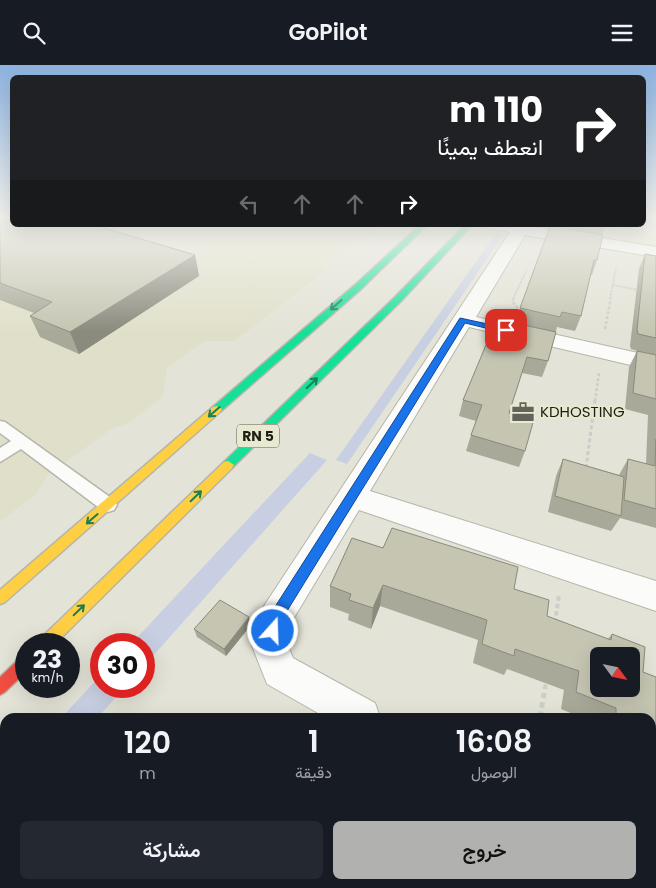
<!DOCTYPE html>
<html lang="ar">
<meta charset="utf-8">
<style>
:root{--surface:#171b24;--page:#242831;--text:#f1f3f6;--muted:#9ea1a6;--accent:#b1b2af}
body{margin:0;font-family:Poppins,Vazirmatn,sans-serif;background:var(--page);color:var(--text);direction:rtl;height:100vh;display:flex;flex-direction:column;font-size:19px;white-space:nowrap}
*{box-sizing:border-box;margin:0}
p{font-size:16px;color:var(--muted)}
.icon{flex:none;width:28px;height:28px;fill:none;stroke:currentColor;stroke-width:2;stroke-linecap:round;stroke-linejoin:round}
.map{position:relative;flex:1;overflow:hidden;direction:ltr}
.drawer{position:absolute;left:0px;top:648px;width:656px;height:176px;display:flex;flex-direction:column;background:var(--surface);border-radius:15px 15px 0 0;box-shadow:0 5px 20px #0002;direction:rtl}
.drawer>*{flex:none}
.banner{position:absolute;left:10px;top:10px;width:636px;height:152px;border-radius:8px;box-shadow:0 5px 20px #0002;direction:rtl;background:#202124;color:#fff;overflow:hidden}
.needle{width:32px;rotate:123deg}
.fabs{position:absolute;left:590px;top:582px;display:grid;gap:10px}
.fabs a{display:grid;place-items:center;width:50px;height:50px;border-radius:8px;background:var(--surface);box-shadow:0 5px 20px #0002;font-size:25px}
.speed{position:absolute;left:15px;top:568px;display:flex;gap:10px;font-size:25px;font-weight:700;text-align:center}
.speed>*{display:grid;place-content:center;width:65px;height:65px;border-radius:50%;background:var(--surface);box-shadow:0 5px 20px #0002;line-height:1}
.speed small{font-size:12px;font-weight:400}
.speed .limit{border:8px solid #d22;background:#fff;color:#111}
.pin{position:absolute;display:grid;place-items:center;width:42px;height:42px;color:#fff;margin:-21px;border-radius:10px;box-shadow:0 2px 8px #0006}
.me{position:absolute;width:55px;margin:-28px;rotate:20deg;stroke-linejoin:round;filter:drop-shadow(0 0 4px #0008)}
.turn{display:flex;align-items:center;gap:18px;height:105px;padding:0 20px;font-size:22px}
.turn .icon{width:65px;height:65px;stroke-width:2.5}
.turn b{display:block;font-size:35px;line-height:42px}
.lanes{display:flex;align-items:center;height:48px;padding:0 20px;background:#0003;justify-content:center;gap:25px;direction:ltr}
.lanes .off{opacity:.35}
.eta{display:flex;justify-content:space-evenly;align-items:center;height:85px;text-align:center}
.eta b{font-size:30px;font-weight:600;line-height:35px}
.primary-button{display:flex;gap:10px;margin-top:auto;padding:10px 20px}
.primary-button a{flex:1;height:58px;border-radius:8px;background:var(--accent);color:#111;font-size:20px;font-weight:600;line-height:58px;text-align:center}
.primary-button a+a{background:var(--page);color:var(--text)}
header{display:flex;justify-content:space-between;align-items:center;height:65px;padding:0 20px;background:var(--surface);font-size:22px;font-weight:600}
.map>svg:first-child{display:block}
.built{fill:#e0e0ca}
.green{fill:#c8cfe2}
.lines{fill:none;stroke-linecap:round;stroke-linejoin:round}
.lane-casing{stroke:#b5b5ab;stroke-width:3}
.street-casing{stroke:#b5b5ab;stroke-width:2}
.fast-casing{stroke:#b5b5ab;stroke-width:3}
.slow-casing{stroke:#b5b5ab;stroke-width:3}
.jam-casing{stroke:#b5b5ab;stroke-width:3}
.path-far4{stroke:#cdcdc9;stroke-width:2;stroke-dasharray:2.5 1;stroke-linecap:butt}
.path-far3{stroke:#cdcdc9;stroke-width:2.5;stroke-dasharray:3 2;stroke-linecap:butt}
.path-far2{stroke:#cdcdc9;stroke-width:3;stroke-dasharray:4 2.5;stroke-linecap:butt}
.path-far1{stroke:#cdcdc9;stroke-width:4;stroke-dasharray:4.5 3;stroke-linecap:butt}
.path{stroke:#cdcdc9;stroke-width:5;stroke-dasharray:5.5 4;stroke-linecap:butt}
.lane{fill:#fbfbf9;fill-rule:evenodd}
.street{fill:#fbfbf9;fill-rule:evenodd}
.fast{fill:#16e098;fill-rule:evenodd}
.slow{fill:#ffcf43;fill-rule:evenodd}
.jam{fill:#f24e42;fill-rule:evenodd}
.wall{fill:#a9a999}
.shaded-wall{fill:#8a8a7d}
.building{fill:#c5c5b2;stroke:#8a8a7d;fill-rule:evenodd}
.oneway{stroke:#1a7f56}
.route{fill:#1a73e8;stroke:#114b97}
.labels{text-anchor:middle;stroke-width:4;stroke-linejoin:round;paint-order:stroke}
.shield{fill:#e9e9d1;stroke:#5b5b4d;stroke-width:1}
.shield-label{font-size:14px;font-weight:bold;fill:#1e1e15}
.poi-label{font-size:15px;fill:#1e1e15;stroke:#e9e9d1;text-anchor:start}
</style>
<header><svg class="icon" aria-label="menu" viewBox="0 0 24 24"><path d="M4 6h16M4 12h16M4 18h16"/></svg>GoPilot<svg class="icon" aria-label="search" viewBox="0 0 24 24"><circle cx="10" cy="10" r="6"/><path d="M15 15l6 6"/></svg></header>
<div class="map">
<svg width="656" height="823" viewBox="0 0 656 823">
<rect width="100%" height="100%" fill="#e3e3d7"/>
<!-- built -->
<g class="built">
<polygon points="0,151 12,160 382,160 340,194 328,194 322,199 327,205 234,276 204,276 167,303 163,331 129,358 113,363 49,409 36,429 0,457"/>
<polygon points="644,151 656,151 656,181 525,160 644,160"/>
</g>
<!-- green -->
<g class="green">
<polygon points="497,167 504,169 347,399 336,395"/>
<polygon points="310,388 327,395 144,601 144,579 131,579"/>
<polygon points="101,610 101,621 126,621 98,652 62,652"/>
</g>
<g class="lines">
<defs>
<polygon id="lane" points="0,356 5,357 114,435 117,440 114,445 108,447 102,445 21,384 0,397 0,383 11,376 0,368"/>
<g id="street">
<polygon points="486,160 523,160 656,182 656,192 525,170 476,252 656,292 656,306 469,262 370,426 656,516 656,546 359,445 292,556 288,581 293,593 375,638 380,652 325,652 267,619 252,581 259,552 264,541 510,167 488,163"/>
<polygon points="651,783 656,785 656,823 602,823 602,819 651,819"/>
</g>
<g id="fast">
<polygon points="420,160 427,160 361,224 221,346 213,346 212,344 213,342 355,220"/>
<polygon points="465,160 472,160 402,235 232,403 224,403 222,400 224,397 396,231"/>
</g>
<g id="slow">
<polygon points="217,341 222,344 221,346 5,537 0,539 0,525 213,342"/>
<polygon points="228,396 234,400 232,403 55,579 38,579 40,574 224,397"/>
</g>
<polygon id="jam" points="26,590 26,607 5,627 0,630 0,612 21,592"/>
</defs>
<!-- lane casing -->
<use href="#lane" class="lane-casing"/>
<!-- street casing -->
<use href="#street" class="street-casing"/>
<!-- fast casing -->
<use href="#fast" class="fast-casing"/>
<!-- slow casing -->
<use href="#slow" class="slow-casing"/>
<!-- jam casing -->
<use href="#jam" class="jam-casing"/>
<!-- path-far4 -->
<g class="path-far4">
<polyline points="613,220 639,225"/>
<polyline points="513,234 527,204"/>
<polyline points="610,234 616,202"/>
</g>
<!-- path-far3 -->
<g class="path-far3">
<polyline points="514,233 512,236 517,242 516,245"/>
<polyline points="605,264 611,233"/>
<polyline points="595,336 599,308"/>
</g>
<!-- path-far2 -->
<polyline class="path-far2" points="586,403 595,335"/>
<!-- path-far1 -->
<g class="path-far1">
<polyline points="555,558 559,530"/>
<polyline points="545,624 546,616"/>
</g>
<!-- path -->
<polyline class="path" points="540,652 545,623"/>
<!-- lane -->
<use href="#lane" class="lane"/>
<!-- street -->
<use href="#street" class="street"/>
<!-- fast -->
<use href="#fast" class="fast"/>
<!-- slow -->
<use href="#slow" class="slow"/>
<!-- jam -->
<use href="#jam" class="jam"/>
</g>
<!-- wall -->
<g class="wall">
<polygon points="0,151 195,190 199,211 79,289 40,272 30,251 34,248 0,235"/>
<polygon points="551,160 605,160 602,170 597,195 592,210 590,210 581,251 575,266 557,262 548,296 542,312 522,308 509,348 525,386 519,402 466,386 471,370 476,356 459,351 463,335 504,284 515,258 520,243"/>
<polygon points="645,189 656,191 656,463 620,453 611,466 548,447 556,411 563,394 619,410 628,394 646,399 648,350 625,344 629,302 637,286 631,284 630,281 639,204"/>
<polygon points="352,473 514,524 547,551 608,574 612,569 643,607 656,612 656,715 655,716 651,714 651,652 580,652 561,644 564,625 507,604 504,610 473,598 478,575 380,541 371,564 348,555 349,549 330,542 330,521"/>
<polygon points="251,560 226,591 197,572 194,564"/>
<polygon points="404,819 519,819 518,823 403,823"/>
</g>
<!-- shaded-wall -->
<g class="shaded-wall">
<polygon points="195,190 199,211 79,289 70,267"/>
<polygon points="383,520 380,541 371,564 373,543"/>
<polygon points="249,552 251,560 226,591 224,584"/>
</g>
<!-- building -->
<g class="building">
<polygon points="0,151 12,151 12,160 94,160 195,190 70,267 30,251 52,237 0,218"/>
<polygon points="550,161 603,170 597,195 594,195 581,251 562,247 560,252 520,243"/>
<polygon points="645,189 656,191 656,273 638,269 637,265"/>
<polygon points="514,258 556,267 548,296 527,292 509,348 534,354 525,386 471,370 482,340 463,335 486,280 504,284"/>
<polygon points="637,286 656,290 656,334 633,328"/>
<polygon points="656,374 656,444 624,435 628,394 655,401"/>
<polygon points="563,394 624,412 621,451 555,431"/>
<path d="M 392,463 L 518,502 L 514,524 L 549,535 L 547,551 L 611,575 L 612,569 L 645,582 L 643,607 L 656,612 L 656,693 L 651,691 L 651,652 L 616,652 L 616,643 L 576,627 L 579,606 L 515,584 L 514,591 L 482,579 L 487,555 L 383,520 L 373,543 L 349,535 L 351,529 L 330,521 L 352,473 L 383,483 ZM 599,591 L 631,591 L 631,624 L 599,624 Z"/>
<polygon points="220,535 249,552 224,584 194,564"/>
<polygon points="408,819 519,819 518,823 407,823"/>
</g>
<!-- one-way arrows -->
<defs><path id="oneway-shaft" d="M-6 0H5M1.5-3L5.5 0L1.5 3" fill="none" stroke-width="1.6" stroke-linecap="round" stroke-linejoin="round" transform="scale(1.25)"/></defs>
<g class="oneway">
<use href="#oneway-shaft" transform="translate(336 240) rotate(139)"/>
<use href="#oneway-shaft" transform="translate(312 318) rotate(-44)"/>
<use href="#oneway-shaft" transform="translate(214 347) rotate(139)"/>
<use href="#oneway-shaft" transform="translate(196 431) rotate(-44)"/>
<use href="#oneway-shaft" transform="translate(92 454) rotate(139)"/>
<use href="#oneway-shaft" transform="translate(79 545) rotate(-44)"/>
</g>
<!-- sky -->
<linearGradient id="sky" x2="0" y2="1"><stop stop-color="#8db2e0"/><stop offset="0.57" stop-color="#f2f2ed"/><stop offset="1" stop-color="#f2f2ed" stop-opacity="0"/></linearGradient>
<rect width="656" height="267" fill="url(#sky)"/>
<!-- route -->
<polygon class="route" points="460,253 506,263 511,265 506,268 465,258 282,554 278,571 273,573 268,571 266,566 271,548"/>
<!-- icons -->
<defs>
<symbol id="office-bare" viewBox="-9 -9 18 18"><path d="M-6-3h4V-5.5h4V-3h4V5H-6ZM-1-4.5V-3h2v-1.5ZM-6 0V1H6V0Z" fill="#636359" stroke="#e9e9d1" stroke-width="2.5" paint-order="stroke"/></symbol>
</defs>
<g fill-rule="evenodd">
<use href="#office-bare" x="507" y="331" width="32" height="32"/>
</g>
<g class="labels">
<!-- shield labels -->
<rect class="shield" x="237" y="359.5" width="42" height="23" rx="4"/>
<g class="shield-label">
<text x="258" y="376">RN 5</text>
</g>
<!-- poi labels -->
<g class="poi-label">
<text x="540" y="352">KDHOSTING</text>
</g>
</g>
</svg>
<div class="fabs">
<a><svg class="needle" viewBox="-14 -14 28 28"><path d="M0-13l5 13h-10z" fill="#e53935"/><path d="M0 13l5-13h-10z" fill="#9ea1a6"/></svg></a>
</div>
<div class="speed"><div>23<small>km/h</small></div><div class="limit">30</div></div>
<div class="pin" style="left:506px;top:265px;background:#d93025"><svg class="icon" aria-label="arrive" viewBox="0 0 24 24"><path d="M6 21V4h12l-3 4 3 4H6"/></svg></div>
<svg class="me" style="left:273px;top:566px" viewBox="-20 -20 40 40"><circle r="17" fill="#1a73e8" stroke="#fff" stroke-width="3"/><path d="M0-11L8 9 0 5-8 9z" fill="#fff"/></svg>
<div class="banner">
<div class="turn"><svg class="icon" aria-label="right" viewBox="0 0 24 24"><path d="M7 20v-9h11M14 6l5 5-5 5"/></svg><div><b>110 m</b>انعطف يمينًا</div></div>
<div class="lanes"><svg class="icon off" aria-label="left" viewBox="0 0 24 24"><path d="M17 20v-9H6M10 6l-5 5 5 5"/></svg><svg class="icon off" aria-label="ahead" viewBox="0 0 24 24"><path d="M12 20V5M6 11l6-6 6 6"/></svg><svg class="icon off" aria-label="ahead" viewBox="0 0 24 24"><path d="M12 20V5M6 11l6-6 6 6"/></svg><svg class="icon" aria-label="right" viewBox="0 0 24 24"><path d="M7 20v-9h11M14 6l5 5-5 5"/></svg></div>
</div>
<section class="drawer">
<div class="eta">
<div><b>16:08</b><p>الوصول</p></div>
<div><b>1</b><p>دقيقة</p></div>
<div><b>120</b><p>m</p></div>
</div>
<div class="primary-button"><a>خروج</a><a>مشاركة</a></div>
</section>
</div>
